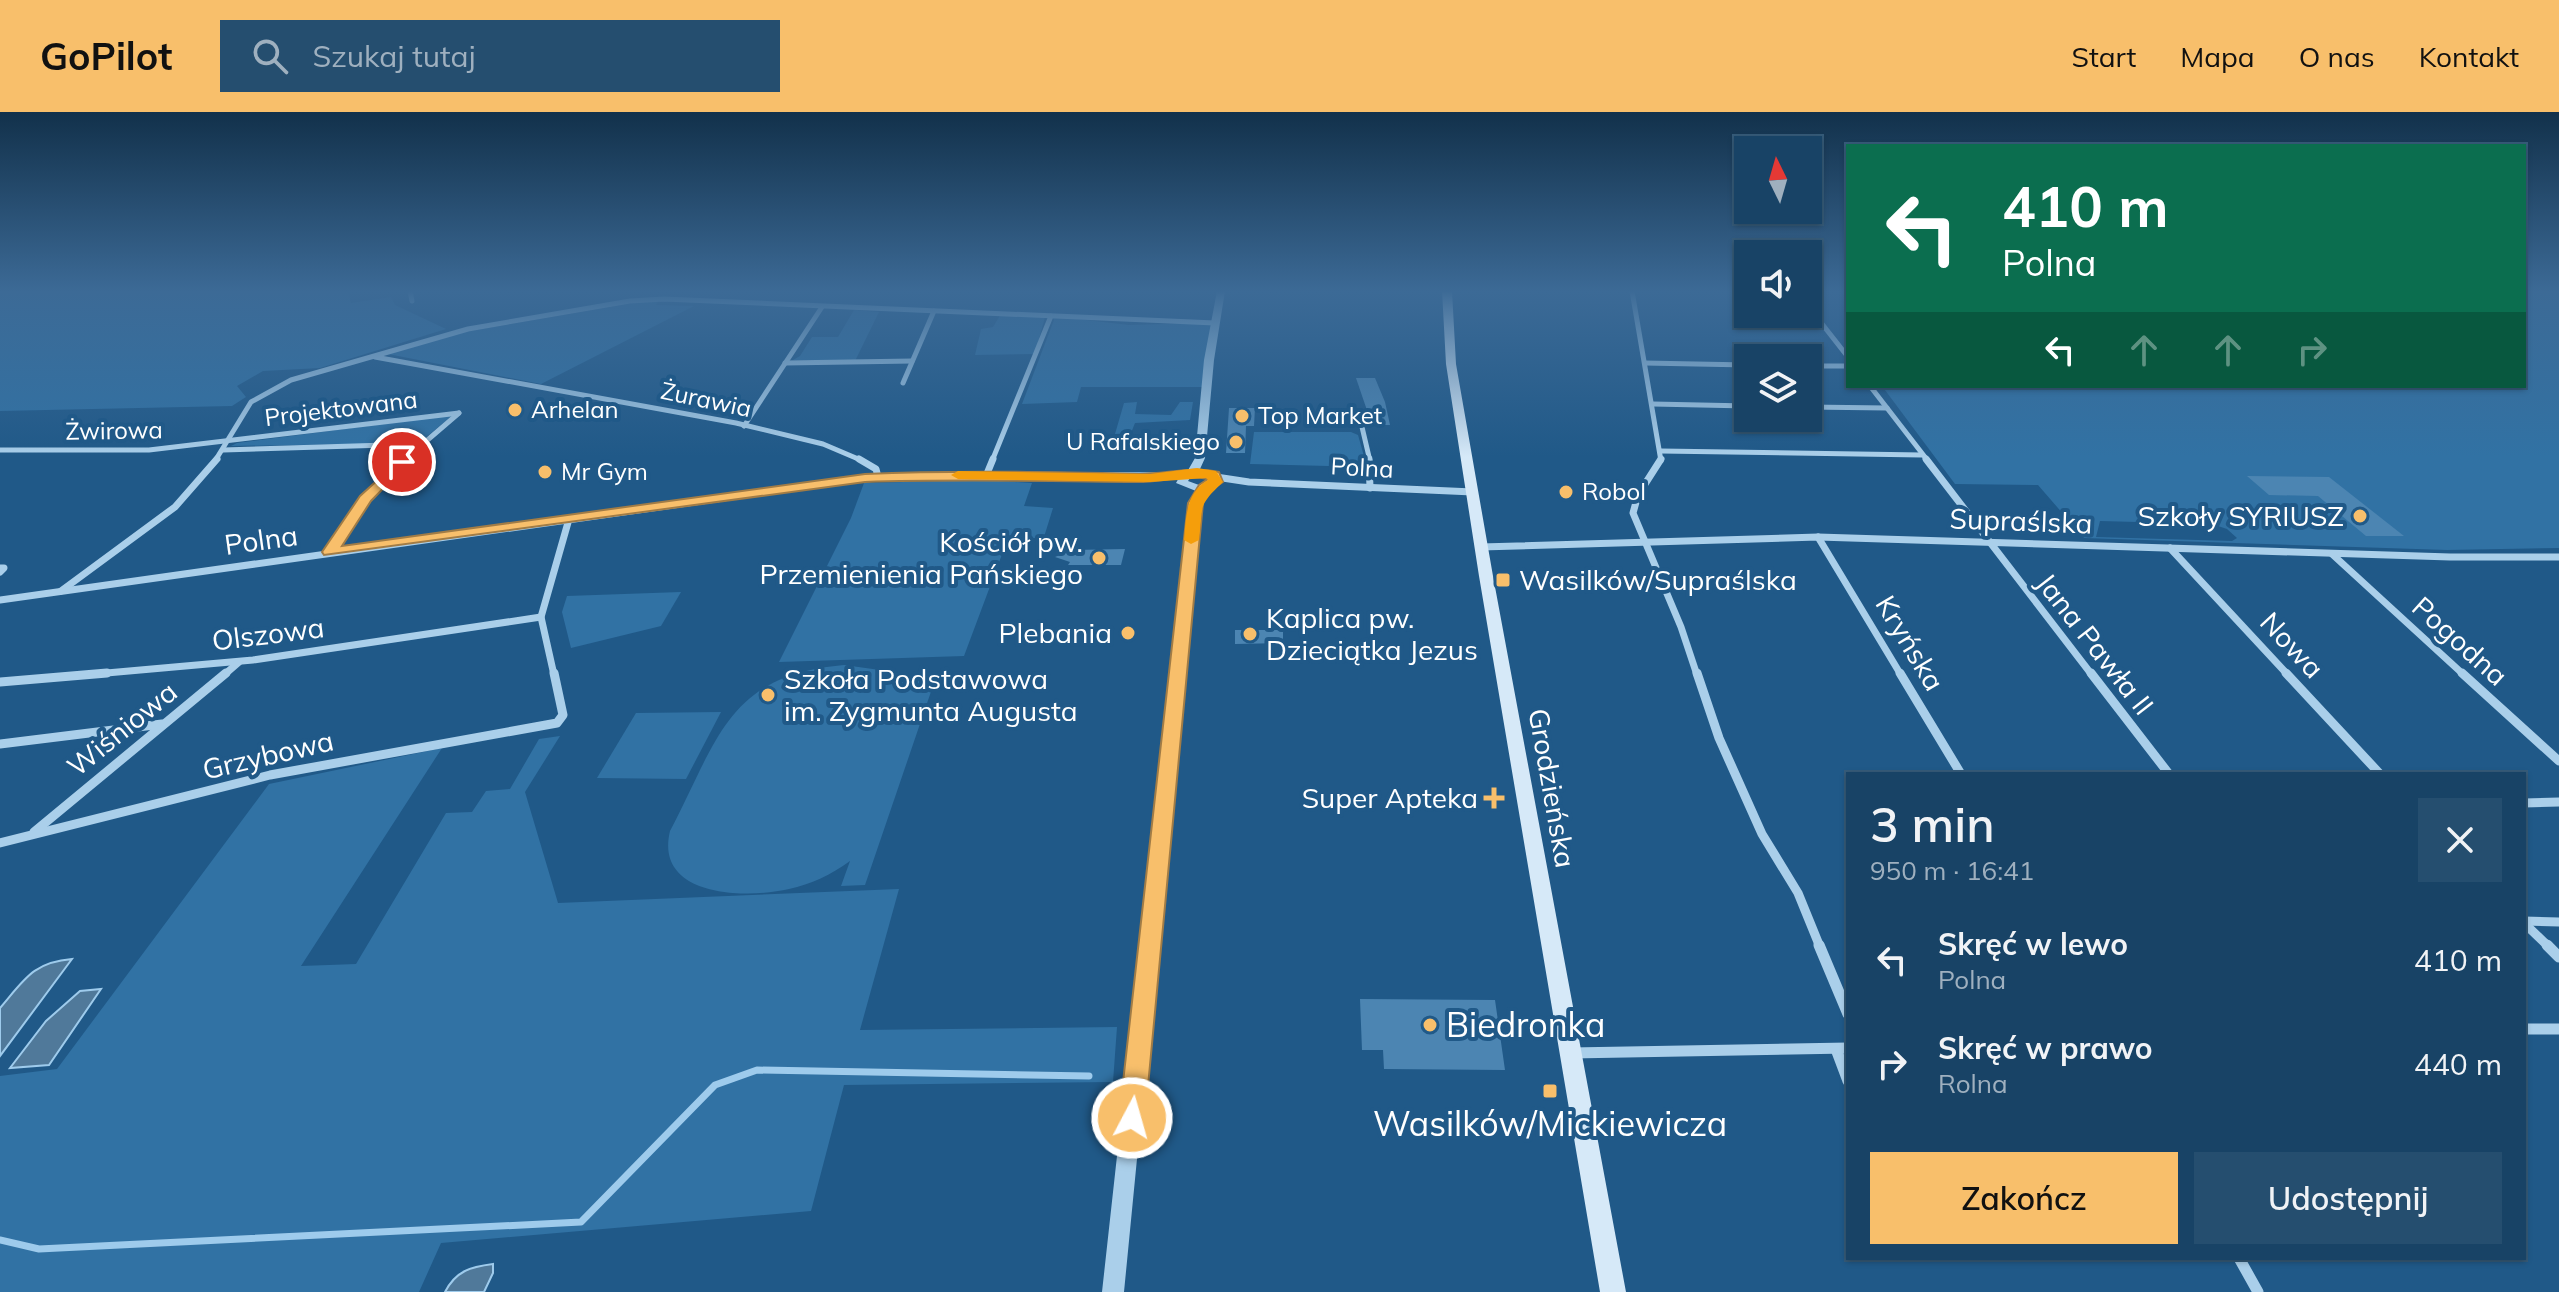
<!DOCTYPE html>
<html lang="pl">
<meta charset="utf-8">
<style>
:root{--surface:#184366;--page:#254e6f;--text:#f1f3f6;--muted:#9fb0bf;--line:#365c7a;--accent:#f8bf6b}
body{margin:0;font-family:Mulish,sans-serif;background:var(--page);color:var(--text);height:100vh;display:flex;flex-direction:column;font-size:30px;white-space:nowrap}
*{box-sizing:border-box;margin:0}
p{font-size:26px;color:var(--muted)}
.icon{flex:none;width:44px;height:44px;fill:none;stroke:currentColor;stroke-width:2;stroke-linecap:round;stroke-linejoin:round}
.map{position:relative;flex:1;overflow:hidden}
.panel{position:absolute;left:1846px;top:660px;width:680px;height:488px;display:flex;flex-direction:column;background:var(--surface);border-radius:0px;box-shadow:0 2px 6px #0004,0 0 0 2px var(--line)}
.panel>*{flex:none}
.guide{position:absolute;left:1846px;top:32px;width:680px;height:244px;border-radius:0px;box-shadow:0 2px 6px #0004,0 0 0 2px var(--line);background:#0b6e4f;color:#fff;overflow:hidden}
.needle{width:52px;rotate:355deg}
.buttons{position:absolute;left:1734px;top:24px;display:grid;gap:16px}
.buttons a{display:grid;place-items:center;width:88px;height:88px;border-radius:0px;background:var(--surface);box-shadow:0 2px 6px #0004,0 0 0 2px var(--line);font-size:40px}
.pin{position:absolute;display:grid;place-items:center;width:68px;height:68px;color:#fff;margin:-34px;border:4px solid #fff;border-radius:50%;box-shadow:0 2px 8px #0007}
.me{position:absolute;width:88px;margin:-44px;rotate:6deg;stroke-linejoin:round;filter:drop-shadow(0 0 6px #0008)}
.turn{display:flex;align-items:center;gap:28px;height:168px;padding:0 24px;font-size:36px}
.turn .icon{width:104px;height:104px;stroke-width:2.5}
.turn b{display:block;font-size:56px;line-height:68px}
.lanes{display:flex;align-items:center;height:76px;padding:0 24px;background:#0003;justify-content:center;gap:40px;direction:ltr}
.lanes .off{opacity:.35}
.round{display:grid;place-items:center;flex:none;width:84px;height:84px;border-radius:0px;background:var(--page)}
.headline{display:flex;align-items:center;justify-content:space-between;height:136px;padding:0 24px}
h1{font-size:48px;font-weight:600;line-height:60px}
.button{display:flex;gap:16px;margin-top:auto;padding:16px 24px}
.button a{flex:1;height:92px;border-radius:0px;background:var(--accent);color:#111;font-size:32px;font-weight:600;line-height:92px;text-align:center}
.button a+a{background:var(--page);color:var(--text)}
ul{padding:0;list-style:none}
li{display:flex;align-items:center;gap:24px;height:104px;padding:0 24px}
li div{flex:1}
li b{display:block;font-size:30px}
li em{font-style:normal}
header{display:flex;align-items:center;gap:48px;box-sizing:border-box;height:112px;padding:0 40px;background:var(--accent);color:#111}
header strong{font-size:38px}
nav{display:flex;gap:44px;margin-inline-start:auto;font-size:28px}
.search{width:560px;height:72px;background:var(--page);display:flex;align-items:center;gap:20px;box-sizing:border-box;padding:0 28px;border-radius:0px;color:var(--muted);font-size:30px}
.map>svg:first-child{display:block}
.green{fill:#3172a4;fill-rule:evenodd}
.water{fill:#50799a;stroke:#9ecbec;stroke-width:2}
.lines{fill:none;stroke-linecap:round;stroke-linejoin:round}
.stream{stroke:#9ecbec;stroke-width:7}
.building{fill:#4c85b2}
.minor-far3{stroke:#aacfea;stroke-width:5}
.minor-far2{stroke:#aacfea;stroke-width:7}
.minor-far1{stroke:#aacfea;stroke-width:9}
.minor{stroke:#aacfea;stroke-width:11}
.tertiary{fill:#aacfea;fill-rule:evenodd}
.secondary{fill:#d6e9f8;fill-rule:evenodd}
.route{fill:#f8bf6b;stroke:#a17c46;stroke-width:2}
.slow{fill:#f59e0b}
.poi-dot{fill:#f8bf6b;stroke:#205988;stroke-width:3}
.labels{text-anchor:middle;stroke-width:8;stroke-linejoin:round;paint-order:stroke}
.far-street-label{font-size:24px;fill:#fff;stroke:#205988}
.far-poi-label{font-size:24px;fill:#fff;stroke:#205988;text-anchor:start}
.poi-label{font-size:28px;fill:#fff;stroke:#205988;text-anchor:end}
.street-label{font-size:28px;fill:#fff;stroke:#205988}
.near-poi-label{font-size:34px;fill:#fff;stroke:#205988;text-anchor:start}
</style>
<header>
<strong>GoPilot</strong>
<div class="search"><svg class="icon" aria-label="search" viewBox="0 0 24 24"><circle cx="10" cy="10" r="6"/><path d="M15 15l6 6"/></svg>Szukaj tutaj</div>
<nav><a>Start</a><a>Mapa</a><a>O nas</a><a>Kontakt</a></nav>
</header>
<div class="map">
<svg width="2559" height="1180" viewBox="0 0 2559 1180">
<rect width="100%" height="100%" fill="#205988"/>
<!-- green -->
<g class="green">
<polygon points="0,179 348,179 351,191 391,185 395,193 446,217 320,256 263,259 237,274 246,285 232,294 0,299"/>
<path d="M 2524,179 L 2559,179 L 2559,436 L 2447,438 L 2084,426 L 2038,373 L 1955,372 L 1882,274 L 2524,274 ZM 2100,409 L 2212,412 L 2227,417 L 2237,426 L 2232,429 L 2096,425 Z"/>
<polygon points="658,189 656,193 694,194 541,272 388,242 464,220 640,190"/>
<polygon points="854,198 879,200 855,249 793,248 800,244 812,225 838,225"/>
<polygon points="1001,202 1045,205 1035,242 975,243 981,217 993,215"/>
<polygon points="1051,204 1129,213 1199,211 1215,214 1205,275 1081,275 1077,290 1022,292 1054,208"/>
<polygon points="1137,290 1135,302 1171,303 1180,290 1193,290 1190,308 1135,311 1131,321 1115,322 1124,291"/>
<polygon points="453,303 419,331 231,334 237,331"/>
<polygon points="1254,320 1351,320 1358,323 1367,355 1250,352"/>
<polygon points="984,368 1032,371 1024,394 1053,396 1044,425 1007,429 964,544 779,550 851,406 864,371"/>
<polygon points="681,480 661,514 571,536 562,500 567,484"/>
<path d="M 844,553 L 887,559 L 912,577 L 917,564 L 936,565 L 865,773 L 841,774 L 850,749 C 831,763 811,772 789,777 C 746,787 654,785 670,719 C 718,628 727,563 844,553 Z"/>
<polygon points="721,600 686,667 597,666 636,601"/>
<polygon points="560,624 525,680 558,791 899,777 860,918 1117,915 1113,970 844,973 811,1099 441,1131 419,1180 0,1180 0,964 57,957 269,672 442,636 301,854 356,852 446,701 472,700 486,679 510,677 539,627"/>
</g>
<!-- water -->
<g class="water">
<path d="M 72,847 L 0,944 L 0,896 C 24,868 33,850 72,847 Z"/>
<polygon points="101,877 49,953 10,956 46,909 80,879"/>
<path d="M 493,1152 L 493,1161 L 484,1180 L 445,1180 C 456,1159 470,1155 493,1152 Z"/>
</g>
<g class="lines">
<!-- stream -->
<polyline class="stream" points="0,1128 39,1137 581,1110 715,973 757,958 1089,964"/>
</g>
<!-- building -->
<g class="building">
<polygon points="1356,266 1375,266 1385,290 1390,313 1372,313"/>
<polygon points="1229,296 1255,296 1254,314 1246,314 1245,341 1226,341"/>
<polygon points="2247,364 2329,365 2404,424 2366,424 2318,384 2269,383"/>
<polygon points="1125,437 1121,453 1068,453 1070,450 1055,445 1072,438"/>
<polygon points="1235,518 1283,518 1283,531 1235,532"/>
<polygon points="1360,887 1495,888 1505,958 1384,957 1383,938 1362,938"/>
</g>
<g class="lines">
<!-- minor-far3 -->
<g class="minor-far3">
<polyline points="410,179 412,189"/>
<polyline points="1632,179 1661,349"/>
<polyline points="1808,194 1848,245"/>
<polyline points="375,245 736,311 823,332 863,349"/>
<polyline points="785,251 912,249"/>
<polyline points="1645,251 1748,253"/>
<polyline points="1808,254 1848,254"/>
<polyline points="903,271 934,199"/>
<polyline points="1870,274 1928,349"/>
<polyline points="1653,292 1748,294"/>
<polyline points="1808,295 1887,296"/>
<polyline points="744,314 822,195"/>
<polyline points="1362,315 1370,349"/>
<polyline points="0,338 149,338 459,301"/>
<polyline points="223,338 420,332"/>
<polyline points="1661,339 1922,343"/>
<polyline points="215,349 251,290 291,268 468,217 630,189 664,187 1215,211"/>
<polyline points="403,349 459,301"/>
<polyline points="992,349 1051,204"/>
</g>
<!-- minor-far2 -->
<g class="minor-far2">
<polyline points="859,347 876,357 878,365"/>
<polyline points="1369,347 1370,376"/>
<polyline points="1661,347 1638,383 1633,401 1681,515 1697,563"/>
<polyline points="1926,347 2092,563"/>
<polyline points="986,364 993,347"/>
<polyline points="1216,365 1249,370 1473,380"/>
<polyline points="1818,425 1901,563"/>
<polyline points="1481,435 1818,425 2450,445 2559,445"/>
<polyline points="2170,436 2288,563"/>
<polyline points="330,440 365,387 405,347"/>
<polyline points="2332,442 2464,563"/>
<polyline points="0,456 4,456 0,460"/>
<polyline points="61,479 175,395 217,347"/>
<polyline points="0,488 865,366 952,363 1185,364"/>
<polyline points="84,563 253,548 541,505"/>
<polyline points="224,563 239,550"/>
<polyline points="554,563 541,505 569,407"/>
</g>
<!-- minor-far1 -->
<g class="minor-far1">
<polyline points="1697,561 1719,626 1762,722 1798,781 1820,835"/>
<polyline points="1900,561 1961,662"/>
<polyline points="2091,561 2169,662"/>
<polyline points="2286,561 2380,662"/>
<polyline points="2462,561 2559,649"/>
<polyline points="0,570 107,561"/>
<polyline points="0,632 162,612"/>
<polyline points="2524,691 2559,690"/>
<polyline points="34,720 226,561"/>
<polyline points="0,731 270,663 557,611 563,603 554,561"/>
<polyline points="2524,809 2559,810"/>
<polyline points="2524,811 2549,835"/>
</g>
<!-- minor -->
<g class="minor">
<polyline points="1819,833 1848,902"/>
<polyline points="2547,833 2559,845"/>
<polyline points="2524,917 2559,917"/>
<polyline points="1836,937 1848,969"/>
<polyline points="1571,941 1848,936"/>
<polyline points="2239,1146 2258,1180"/>
</g>
<!-- tertiary -->
<path class="tertiary" d="M 1217,179 L 1225,179 L 1214,248 L 1205,346 L 1200,357 L 1215,360 L 1222,370 L 1209,377 L 1201,391 L 1124,1180 L 1102,1180 L 1189,391 L 1196,379 L 1176,371 L 1181,362 L 1187,360 L 1195,346 L 1204,248 ZM 1198,363 L 1207,365 L 1210,369 L 1199,373 L 1188,369 L 1190,366 Z"/>
<!-- secondary -->
<polygon class="secondary" points="1442,179 1452,179 1456,252 1493,464 1626,1180 1600,1180 1479,464 1446,252"/>
</g>
<!-- sky -->
<linearGradient id="sky" x2="0" y2="1"><stop stop-color="#12314b"/><stop offset="0.52" stop-color="#3c6a96"/><stop offset="1" stop-color="#3c6a96" stop-opacity="0"/></linearGradient>
<rect width="2559" height="345" fill="url(#sky)"/>
<!-- route -->
<path class="route" d="M 402,346 L 409,350 L 371,389 L 342,434 L 865,362 C 957,358 1048,360 1140,362 C 1167,362 1192,354 1219,360 L 1223,370 L 1210,379 L 1203,391 L 1145,1006 L 1141,1013 L 1132,1017 L 1123,1013 L 1119,1006 L 1188,391 L 1199,373 L 1208,367 C 1184,362 1159,371 1135,370 C 1045,369 955,367 865,370 L 324,443 L 322,440 L 360,384 Z"/>
<!-- slow -->
<path class="slow" d="M 1197,356 L 1216,359 L 1223,370 C 1198,394 1203,392 1199,428 L 1191,432 L 1184,428 C 1186,405 1186,380 1208,368 L 1206,366 L 1150,370 L 958,367 L 951,363 L 958,359 L 1150,362 Z"/>
<!-- markers -->
<g class="poi-dot">
<circle cx="515" cy="298" r="8"/>
<circle cx="1242" cy="304" r="8"/>
<circle cx="1236" cy="330" r="8"/>
<circle cx="545" cy="360" r="8"/>
<circle cx="1566" cy="380" r="8"/>
<circle cx="2360" cy="404" r="8"/>
<circle cx="1099" cy="446" r="8"/>
<rect x="1495" y="460" width="16" height="16" rx="4"/>
<circle cx="1128" cy="521" r="8"/>
<circle cx="1250" cy="522" r="8"/>
<circle cx="768" cy="583" r="8"/>
<path d="M1490 674h8v8h8v8h-8v8h-8v-8h-8v-8h8z"/>
<circle cx="1430" cy="913" r="8"/>
<rect x="1542" y="971" width="16" height="16" rx="4"/>
</g>
<g class="labels">
<!-- far-street labels -->
<g class="far-street-label">
<text transform="translate(706 288) rotate(12)" y="8">Żurawia</text>
<text transform="translate(341 297) rotate(-7)" y="8">Projektowana</text>
<text transform="translate(114 319) rotate(-1)" y="8">Żwirowa</text>
<text transform="translate(1362 356) rotate(3)" y="8">Polna</text>
</g>
<!-- far-poi labels -->
<g class="far-poi-label">
<text x="531" y="306">Arhelan</text>
<text x="1258" y="312">Top Market</text>
<text x="1220" y="338" text-anchor="end">U Rafalskiego</text>
<text x="561" y="368">Mr Gym</text>
<text x="1582" y="388">Robol</text>
</g>
<!-- poi labels -->
<g class="poi-label">
<text x="2344" y="414">Szkoły SYRIUSZ</text>
<text x="1083" y="440">Kościół pw.<tspan x="1083" dy="32">Przemienienia Pańskiego</tspan></text>
<text x="1519" y="478" text-anchor="start">Wasilków/Supraślska</text>
<text x="1266" y="516" text-anchor="start">Kaplica pw.<tspan x="1266" dy="32">Dzieciątka Jezus</tspan></text>
<text x="1112" y="531">Plebania</text>
<text x="784" y="577" text-anchor="start">Szkoła Podstawowa<tspan x="784" dy="32">im. Zygmunta Augusta</tspan></text>
<text x="1478" y="696">Super Apteka</text>
</g>
<!-- street labels -->
<g class="street-label">
<text transform="translate(2021 409) rotate(2)" y="10">Supraślska</text>
<text transform="translate(261 428) rotate(-8)" y="10">Polna</text>
<text transform="translate(268 522) rotate(-7)" y="10">Olszowa</text>
<text transform="translate(2460 529) rotate(42)" y="10">Pogodna</text>
<text transform="translate(1910 531) rotate(59)" y="10">Kryńska</text>
<text transform="translate(2095 532) rotate(52)" y="10">Jana Pawła II</text>
<text transform="translate(2292 533) rotate(47)" y="10">Nowa</text>
<text transform="translate(122 617) rotate(-39)" y="10">Wiśniowa</text>
<text transform="translate(268 643) rotate(-13)" y="10">Grzybowa</text>
<text transform="translate(1552 676) rotate(80)" y="10">Grodzieńska</text>
</g>
<!-- near-poi labels -->
<g class="near-poi-label">
<text x="1446" y="925">Biedronka</text>
<text x="1550" y="1024" text-anchor="middle">Wasilków/Mickiewicza</text>
</g>
</g>
</svg>
<div class="buttons">
<a><svg class="needle" viewBox="-14 -14 28 28"><path d="M0-13l5 13h-10z" fill="#e53935"/><path d="M0 13l5-13h-10z" fill="#9fb0bf"/></svg></a>
<a><svg class="icon" aria-label="sound" viewBox="0 0 24 24"><path d="M4 9h4l5-4v14l-5-4H4zM17 9q2 3 0 6"/></svg></a>
<a><svg class="icon" aria-label="layers" viewBox="0 0 24 24"><path d="M12 4l9 5-9 5-9-5zM3 14l9 5 9-5"/></svg></a>
</div>
<div class="pin" style="left:402px;top:350px;background:#d93025"><svg class="icon" aria-label="arrive" viewBox="0 0 24 24"><path d="M6 21V4h12l-3 4 3 4H6"/></svg></div>
<svg class="me" style="left:1132px;top:1006px" viewBox="-20 -20 40 40"><circle r="17" fill="#f8bf6b" stroke="#fff" stroke-width="3"/><path d="M0-11L8 9 0 5-8 9z" fill="#fff"/></svg>
<div class="guide">
<div class="turn"><svg class="icon" aria-label="left" viewBox="0 0 24 24"><path d="M17 20v-9H6M10 6l-5 5 5 5"/></svg><div><b>410 m</b>Polna</div></div>
<div class="lanes"><svg class="icon" aria-label="left" viewBox="0 0 24 24"><path d="M17 20v-9H6M10 6l-5 5 5 5"/></svg><svg class="icon off" aria-label="ahead" viewBox="0 0 24 24"><path d="M12 20V5M6 11l6-6 6 6"/></svg><svg class="icon off" aria-label="ahead" viewBox="0 0 24 24"><path d="M12 20V5M6 11l6-6 6 6"/></svg><svg class="icon off" aria-label="right" viewBox="0 0 24 24"><path d="M7 20v-9h11M14 6l5 5-5 5"/></svg></div>
</div>
<section class="panel">
<div class="headline"><div><h1>3 min</h1><p>950 m · 16:41</p></div><a class="round"><svg class="icon" aria-label="close" viewBox="0 0 24 24"><path d="M6 6l12 12M18 6L6 18"/></svg></a></div>
<ul>
<li><svg class="icon" aria-label="left" viewBox="0 0 24 24"><path d="M17 20v-9H6M10 6l-5 5 5 5"/></svg><div><b>Skręć w lewo</b><p>Polna</p></div><em>410 m</em></li>
<li><svg class="icon" aria-label="right" viewBox="0 0 24 24"><path d="M7 20v-9h11M14 6l5 5-5 5"/></svg><div><b>Skręć w prawo</b><p>Rolna</p></div><em>440 m</em></li>
</ul>
<div class="button"><a>Zakończ</a><a>Udostępnij</a></div>
</section>
</div>
